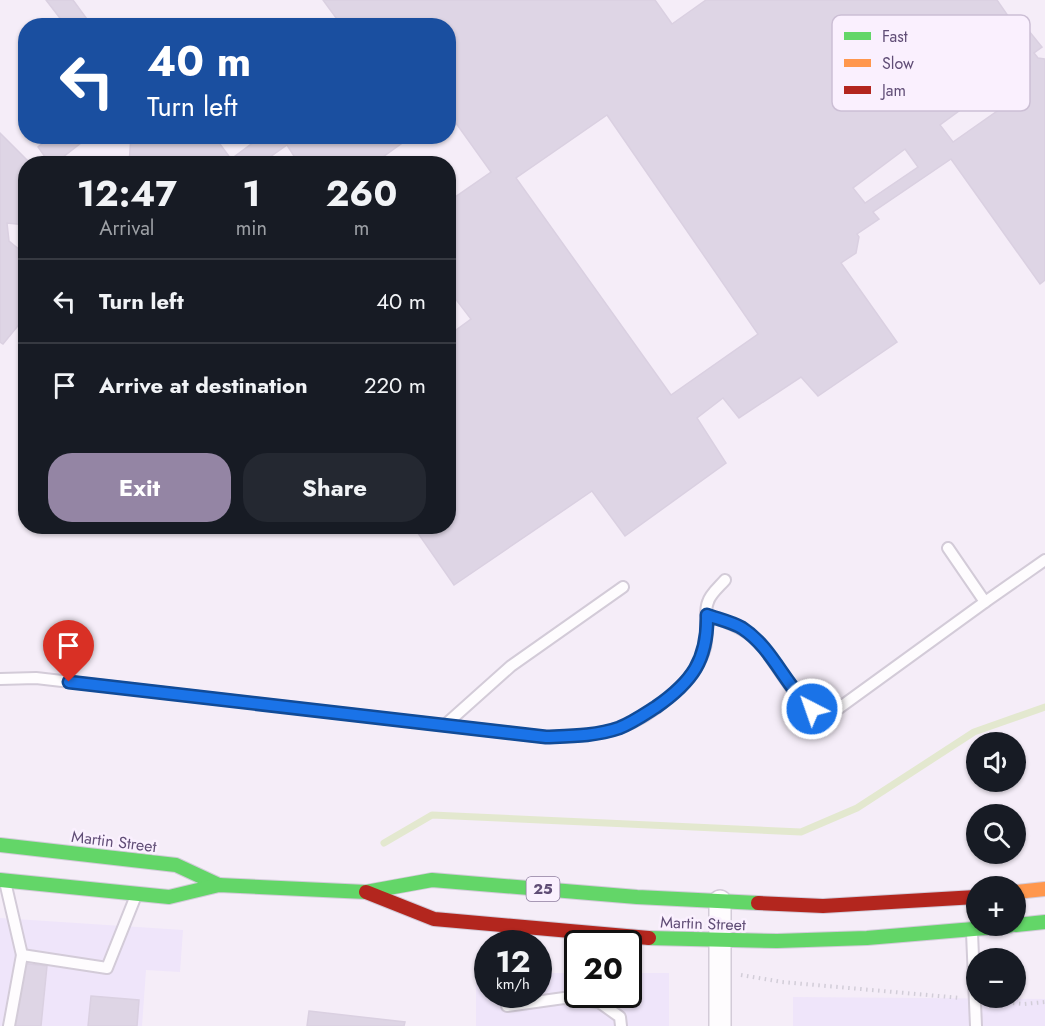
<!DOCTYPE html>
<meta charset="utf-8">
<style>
:root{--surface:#171b24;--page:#242831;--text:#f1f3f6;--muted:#9ea1a6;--line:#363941;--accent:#9485a4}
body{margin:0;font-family:Jost,sans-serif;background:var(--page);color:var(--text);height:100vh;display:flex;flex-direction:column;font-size:22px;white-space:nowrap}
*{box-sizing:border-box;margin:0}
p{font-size:20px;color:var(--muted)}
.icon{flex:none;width:33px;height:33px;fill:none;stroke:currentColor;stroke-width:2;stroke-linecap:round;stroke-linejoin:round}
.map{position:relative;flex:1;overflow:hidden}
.drawer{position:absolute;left:18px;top:156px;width:438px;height:378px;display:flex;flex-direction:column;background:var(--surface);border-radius:24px;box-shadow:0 2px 4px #0004}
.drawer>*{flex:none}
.top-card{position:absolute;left:18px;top:18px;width:438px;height:126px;border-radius:24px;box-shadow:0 2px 4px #0004;background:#1a4fa0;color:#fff;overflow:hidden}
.buttons{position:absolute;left:966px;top:732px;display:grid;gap:12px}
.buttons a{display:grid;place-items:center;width:60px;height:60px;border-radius:50%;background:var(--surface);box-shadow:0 2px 4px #0004;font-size:30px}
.speed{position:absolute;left:474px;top:930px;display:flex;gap:12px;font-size:30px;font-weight:700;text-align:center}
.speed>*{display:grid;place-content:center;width:78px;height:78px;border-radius:50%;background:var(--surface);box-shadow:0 2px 4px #0004;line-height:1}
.speed small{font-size:15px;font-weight:400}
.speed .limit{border:3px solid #111;border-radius:9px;background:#fff;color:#111}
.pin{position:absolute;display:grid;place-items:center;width:51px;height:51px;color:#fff;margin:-62px -26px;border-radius:50% 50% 50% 0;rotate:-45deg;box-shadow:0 0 6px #0007}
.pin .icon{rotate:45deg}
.me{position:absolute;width:66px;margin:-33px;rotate:319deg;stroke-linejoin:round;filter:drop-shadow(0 0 4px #0008)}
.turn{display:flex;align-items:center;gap:21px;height:126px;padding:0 30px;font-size:27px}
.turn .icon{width:78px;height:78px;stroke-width:2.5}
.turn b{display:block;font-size:42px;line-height:51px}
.eta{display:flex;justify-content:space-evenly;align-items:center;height:102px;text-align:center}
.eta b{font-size:36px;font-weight:700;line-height:42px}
.cta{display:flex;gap:12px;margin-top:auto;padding:12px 30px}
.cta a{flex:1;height:69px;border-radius:24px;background:var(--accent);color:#fff;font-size:24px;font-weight:700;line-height:69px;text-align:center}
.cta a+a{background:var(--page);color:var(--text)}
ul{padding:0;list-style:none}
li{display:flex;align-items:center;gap:18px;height:84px;padding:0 30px;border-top:2px solid var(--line)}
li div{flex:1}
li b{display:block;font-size:22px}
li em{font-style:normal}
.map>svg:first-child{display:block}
.commercial{fill:#efe5fa}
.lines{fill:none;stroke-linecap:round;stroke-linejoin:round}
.stream{stroke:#e3e8cf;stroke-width:7}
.building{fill:#ded5e5;stroke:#dad0e1;stroke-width:1.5;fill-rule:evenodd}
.lane-casing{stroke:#d3cbd8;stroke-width:14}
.street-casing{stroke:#d3cbd8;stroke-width:24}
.fast-casing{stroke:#d2cbd9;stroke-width:16}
.slow-casing{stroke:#d2cbd9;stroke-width:16}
.jam-casing{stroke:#d2cbd9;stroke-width:16}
.path{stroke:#d2cdd8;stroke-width:4;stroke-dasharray:1.5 4.5;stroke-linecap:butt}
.lane{stroke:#fefcfe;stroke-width:10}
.street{stroke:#fefcfe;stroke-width:21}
.fast{stroke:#63d668;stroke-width:14}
.slow{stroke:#ff974d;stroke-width:14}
.jam{stroke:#b3261e;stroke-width:14}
.route-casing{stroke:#114b97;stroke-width:15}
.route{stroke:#1a73e8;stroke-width:10}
.labels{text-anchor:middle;stroke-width:5;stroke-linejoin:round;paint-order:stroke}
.shield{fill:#faf0fe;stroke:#8e7e9f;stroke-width:1.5}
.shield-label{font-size:15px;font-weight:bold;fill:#604d76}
.street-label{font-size:16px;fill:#604d76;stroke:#faf0fe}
.key{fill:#faf0fe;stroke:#ccbfd5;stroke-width:1.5}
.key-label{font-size:16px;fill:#604d76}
</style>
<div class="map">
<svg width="1045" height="1026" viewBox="0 0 1045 1026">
<rect width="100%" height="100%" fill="#f5edf8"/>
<!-- commercial -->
<g class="commercial">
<polygon points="0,918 183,930 180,972 146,970 142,1026 0,1026"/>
<polygon points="476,973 487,973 488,994 538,994 539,973 577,973 578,994 628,994 629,973 669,973 669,1026 476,1026"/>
<polygon points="793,997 1045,999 1045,1026 793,1026"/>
</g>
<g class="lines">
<!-- stream -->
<polyline class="stream" points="384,843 432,815 801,832 857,808 974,732 1045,707"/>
</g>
<!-- building -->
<g class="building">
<polygon points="46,0 73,0 92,26 66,26"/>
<path d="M 323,0 L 655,0 L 672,24 L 706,0 L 997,0 L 1022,36 L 1029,31 L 1042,47 L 1034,53 L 1038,58 L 1045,59 L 1045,280 L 1040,284 L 951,159 L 873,212 L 879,219 L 857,234 L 859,237 L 856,253 L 841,263 L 897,342 L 818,396 L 801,377 L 739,418 L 723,398 L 697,418 L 726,463 L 625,536 L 592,491 L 454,585 L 413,526 L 448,526 L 448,336 L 471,319 L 448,289 L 448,202 L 491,172 L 448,112 L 448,26 L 342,26 ZM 1026,62 L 1030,66 L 1027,90 L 953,142 L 940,125 ZM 607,115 L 758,334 L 671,395 L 516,178 ZM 905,149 L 918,167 L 865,203 L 853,188 Z"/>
<polygon points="0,133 31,164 26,164 26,225 7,223 9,241 26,255 26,316 3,344 0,342"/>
<polygon points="51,136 90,136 54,164 50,164 38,147"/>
<polygon points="131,136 214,136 231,159 262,136 412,136 376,162 377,164 299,164 287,145 260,164 129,164"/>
<polygon points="20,963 47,966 41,1026 13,1026"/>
<polygon points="91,996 139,1000 137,1026 88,1026"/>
<polygon points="309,1011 405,1022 404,1026 307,1026"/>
</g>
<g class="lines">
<defs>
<g id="lane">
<polyline points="985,602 1045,560"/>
<path d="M 707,615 C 727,622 745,628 760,643 C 772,657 798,703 812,709 C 819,712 832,710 839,708 L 985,602 L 948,548"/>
<path d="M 0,679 L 36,678 L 546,737 C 570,736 596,736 619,728 C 651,717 696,681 705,648 C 709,634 703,613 708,602 C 710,594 720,586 725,580"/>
<polyline points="445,725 511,666 623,587"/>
<polyline points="6,886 22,955"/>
<polyline points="972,933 976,1026"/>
<polyline points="507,1006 564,998 599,1002 620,1017 621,1026"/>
<polyline points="9,1026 22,955 107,968 135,898"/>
</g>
<polyline id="street" points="720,901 720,1026"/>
<g id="fast">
<polyline points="0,845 176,865 219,885"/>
<polyline points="0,880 169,897 219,885 366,892 432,880 637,897 758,903"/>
<polyline points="1016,925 1045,922"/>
<polyline points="649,938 777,941 867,938 1009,926"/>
</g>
<polyline id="slow" points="1016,892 1045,889"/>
<g id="jam">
<polyline points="366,892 434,919 649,938"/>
<polyline points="758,903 823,906 976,897"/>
</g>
</defs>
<!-- lane casing -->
<use href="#lane" class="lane-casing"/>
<!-- street casing -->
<use href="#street" class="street-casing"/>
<!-- fast casing -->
<use href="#fast" class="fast-casing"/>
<!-- slow casing -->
<use href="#slow" class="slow-casing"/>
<!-- jam casing -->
<use href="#jam" class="jam-casing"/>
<!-- path -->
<g class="path">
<polyline points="741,975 782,982 961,998"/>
<polyline points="989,1001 1024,1004 1045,1002"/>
</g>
<!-- lane -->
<use href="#lane" class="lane"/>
<!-- street -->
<use href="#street" class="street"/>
<!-- fast -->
<use href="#fast" class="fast"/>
<!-- slow -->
<use href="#slow" class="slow"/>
<!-- jam -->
<use href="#jam" class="jam"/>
</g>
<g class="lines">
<defs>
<path id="route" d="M 69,682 L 546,737 C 570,736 596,736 619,728 C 632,723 645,714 656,707 C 692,682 708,660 707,615 C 718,619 732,622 742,628 C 773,648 785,686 812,709"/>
</defs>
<!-- route casing -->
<use href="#route" class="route-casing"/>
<!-- route -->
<use href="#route" class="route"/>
</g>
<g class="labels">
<!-- shield labels -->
<rect class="shield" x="526.5" y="877" width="33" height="24" rx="4.5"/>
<g class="shield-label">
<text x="543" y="894">25</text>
</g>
<!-- street labels -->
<g class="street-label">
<text transform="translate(114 841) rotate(7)" y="6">Martin Street</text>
<text transform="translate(703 923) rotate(2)" y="6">Martin Street</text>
</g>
</g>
<!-- legend -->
<rect x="832" y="15" width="198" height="96" rx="9" class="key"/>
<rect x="844" y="32" width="27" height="8" fill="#63d668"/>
<rect x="844" y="59" width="27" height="8" fill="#ff974d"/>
<rect x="844" y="86" width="27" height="8" fill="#b3261e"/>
<g class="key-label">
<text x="882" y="42">Fast</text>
<text x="882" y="69">Slow</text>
<text x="882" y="96">Jam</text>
</g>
</svg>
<div class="buttons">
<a><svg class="icon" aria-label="sound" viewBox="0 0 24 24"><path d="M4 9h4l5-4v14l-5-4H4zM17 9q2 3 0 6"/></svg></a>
<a><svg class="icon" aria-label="search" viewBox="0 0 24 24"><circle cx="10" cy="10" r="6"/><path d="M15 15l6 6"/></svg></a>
<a>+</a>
<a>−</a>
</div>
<div class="speed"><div>12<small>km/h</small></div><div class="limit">20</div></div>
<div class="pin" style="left:69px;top:682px;background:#d93025"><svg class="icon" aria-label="arrive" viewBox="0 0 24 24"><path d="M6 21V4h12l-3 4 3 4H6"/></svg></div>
<svg class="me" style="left:812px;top:709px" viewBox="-20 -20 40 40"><circle r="17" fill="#1a73e8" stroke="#fff" stroke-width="3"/><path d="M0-11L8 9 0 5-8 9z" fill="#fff"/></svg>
<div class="top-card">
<div class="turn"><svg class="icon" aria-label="left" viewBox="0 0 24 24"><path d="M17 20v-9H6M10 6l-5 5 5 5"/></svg><div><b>40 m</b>Turn left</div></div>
</div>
<section class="drawer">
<div class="eta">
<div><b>12:47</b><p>Arrival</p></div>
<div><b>1</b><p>min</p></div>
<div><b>260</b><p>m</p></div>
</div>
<ul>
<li><svg class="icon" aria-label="left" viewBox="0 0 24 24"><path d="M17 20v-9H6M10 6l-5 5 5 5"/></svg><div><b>Turn left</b></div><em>40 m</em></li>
<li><svg class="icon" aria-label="arrive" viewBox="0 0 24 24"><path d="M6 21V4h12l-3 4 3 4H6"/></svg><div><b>Arrive at destination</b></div><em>220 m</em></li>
</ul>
<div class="cta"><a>Exit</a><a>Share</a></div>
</section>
</div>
